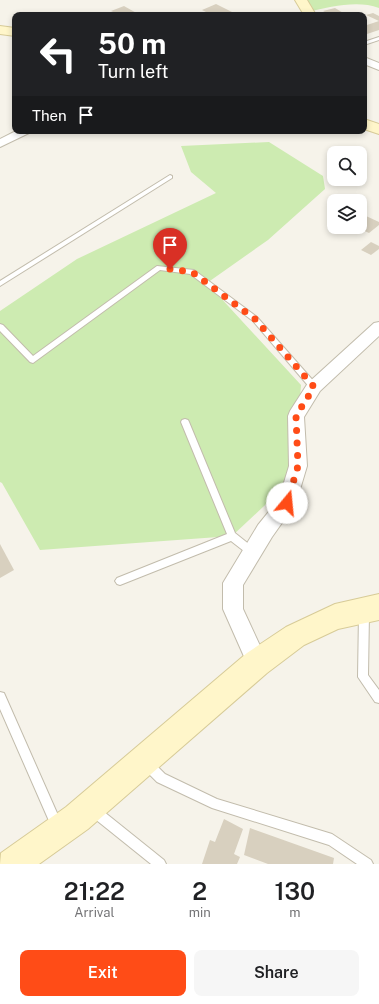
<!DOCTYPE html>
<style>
:root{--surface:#fff;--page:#f6f6f6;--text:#202124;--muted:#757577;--accent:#ff4c17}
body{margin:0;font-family:"Public Sans",sans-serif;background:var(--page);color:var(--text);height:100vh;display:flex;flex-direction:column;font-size:15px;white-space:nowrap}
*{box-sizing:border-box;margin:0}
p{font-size:13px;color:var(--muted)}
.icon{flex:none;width:22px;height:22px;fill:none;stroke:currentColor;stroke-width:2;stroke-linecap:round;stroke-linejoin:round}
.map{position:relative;height:864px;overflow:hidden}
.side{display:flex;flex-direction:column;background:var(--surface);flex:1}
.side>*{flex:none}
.guide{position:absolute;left:12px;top:12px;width:355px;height:122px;border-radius:8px;box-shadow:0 2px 6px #0003;background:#202124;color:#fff;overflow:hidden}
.buttons{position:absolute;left:327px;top:146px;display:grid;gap:8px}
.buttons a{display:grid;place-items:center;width:40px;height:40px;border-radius:8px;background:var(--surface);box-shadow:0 2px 6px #0003;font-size:20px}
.pin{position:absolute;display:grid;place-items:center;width:34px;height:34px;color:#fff;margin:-41px -17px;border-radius:50% 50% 50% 0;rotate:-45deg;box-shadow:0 0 4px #0007}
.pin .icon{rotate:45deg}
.me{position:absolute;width:44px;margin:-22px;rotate:17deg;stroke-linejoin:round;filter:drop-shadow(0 0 3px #0008)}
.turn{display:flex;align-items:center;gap:14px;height:84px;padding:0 20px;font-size:18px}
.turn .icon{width:52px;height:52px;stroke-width:2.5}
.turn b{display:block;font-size:28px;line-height:34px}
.then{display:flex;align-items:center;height:38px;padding:0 20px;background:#0003;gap:8px;font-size:15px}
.eta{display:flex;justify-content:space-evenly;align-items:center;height:68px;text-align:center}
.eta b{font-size:24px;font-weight:600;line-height:28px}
.action{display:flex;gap:8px;margin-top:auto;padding:8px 20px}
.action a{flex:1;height:46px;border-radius:8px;background:var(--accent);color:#fff;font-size:16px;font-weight:600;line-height:46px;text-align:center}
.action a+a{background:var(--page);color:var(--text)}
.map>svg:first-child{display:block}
.green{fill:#cdebb1}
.building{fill:#d8d0bf}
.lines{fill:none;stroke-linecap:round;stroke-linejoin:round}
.lane-casing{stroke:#c2bcac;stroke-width:2}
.street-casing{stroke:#c2bcac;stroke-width:2}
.secondary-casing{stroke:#d7cb98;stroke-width:2}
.lane{fill:#fff;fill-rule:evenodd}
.street{fill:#fff;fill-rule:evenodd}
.secondary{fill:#fff6ca;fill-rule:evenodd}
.route{stroke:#ff4c17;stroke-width:7;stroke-dasharray:0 12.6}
</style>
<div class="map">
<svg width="379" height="864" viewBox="0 0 379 864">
<rect width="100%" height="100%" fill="#f6f3ea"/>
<!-- green -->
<g class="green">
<path d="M 300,0 L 379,0 L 379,8 C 357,0 330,7 308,12 Z"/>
<polygon points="269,142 323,176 325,189 268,240 207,283 301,385 294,478 232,536 40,550 2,483 0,482 0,311 77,259 216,193 191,172 181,146"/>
</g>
<!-- building -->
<g class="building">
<polygon points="216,4 238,15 212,15 202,10"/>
<polygon points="124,6 140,15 119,15 111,11"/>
<polygon points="335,8 345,14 330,15 323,11"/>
<polygon points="373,13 379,16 379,21 366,15"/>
<polygon points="379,21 379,30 364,35 364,26"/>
<polygon points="366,216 379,222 379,225 369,233 356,227 360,227 360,221"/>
<polygon points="334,221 334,227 347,227 339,233 327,227"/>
<polygon points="371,242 379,246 379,249 371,255 361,250"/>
<polygon points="0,544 14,570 0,578"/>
<polygon points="224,819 243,829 234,854 240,857 237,864 202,864 210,840 215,842"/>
<polygon points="250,828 334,858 333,864 268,864 244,855"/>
</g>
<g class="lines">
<defs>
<g id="lane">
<polygon points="379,37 379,40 364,45 364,42"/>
<polygon points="170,175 172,176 172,178 0,286 0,281"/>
<polygon points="157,266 194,270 257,317 317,385 318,387 317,389 311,389 253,321 190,274 160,270 33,363 30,362 0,331 0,324 3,325 33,356"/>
<polygon points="185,419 188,420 189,422 235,533 255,549 257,552 255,555 252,556 249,555 231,541 120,585 117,584 115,581 117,578 227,534 181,422 182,420"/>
<polygon points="364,608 367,610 369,613 368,675 379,690 379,703 375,702 358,677 359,613 361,610"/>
<polygon points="0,692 4,693 61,822 63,826 61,830 57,832 53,830 0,709"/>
<polygon points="147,759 151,760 165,774 217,799 332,834 371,860 373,864 357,864 329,845 212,808 157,782 143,768 142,764 143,760"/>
<polygon points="94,805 98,807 164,860 166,864 151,864 90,815 88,811 90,807"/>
</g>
<g id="street">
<polygon points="364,57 379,63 379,70 364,64"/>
<polygon points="16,131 31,131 29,133 0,147 0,139"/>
<polygon points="379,322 379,336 320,391 304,417 307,466 296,503 272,537 243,585 243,609 268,663 264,670 257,674 250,670 223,609 223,583 258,525 279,499 289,466 288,416 290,411 308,383 374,323"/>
</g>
<g id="secondary">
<polygon points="295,0 307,0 316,15 304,15"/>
<polygon points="0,26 15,28 15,36 0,34"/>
<polygon points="364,119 379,124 379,134 364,129"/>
<polygon points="379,594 379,620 338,629 304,645 267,673 88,829 39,864 0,864 1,853 66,807 247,653 286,627 335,604"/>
</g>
</defs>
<!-- lane casing -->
<use href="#lane" class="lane-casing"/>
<!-- street casing -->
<use href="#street" class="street-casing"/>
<!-- secondary casing -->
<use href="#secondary" class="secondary-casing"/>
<!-- lane -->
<use href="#lane" class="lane"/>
<!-- street -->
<use href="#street" class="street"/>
<!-- secondary -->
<use href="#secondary" class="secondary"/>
</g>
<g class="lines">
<!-- route -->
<polyline class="route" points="170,269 192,272 255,319 314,387 296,416 298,466 287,503"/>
</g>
</svg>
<div class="buttons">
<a><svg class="icon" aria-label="search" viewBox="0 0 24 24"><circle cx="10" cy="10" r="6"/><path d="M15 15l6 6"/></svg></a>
<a><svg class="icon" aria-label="layers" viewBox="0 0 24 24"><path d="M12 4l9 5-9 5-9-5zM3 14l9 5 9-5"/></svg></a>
</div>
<div class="pin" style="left:170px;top:269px;background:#d93025"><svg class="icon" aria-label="arrive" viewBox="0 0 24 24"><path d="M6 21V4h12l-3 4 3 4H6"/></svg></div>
<svg class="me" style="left:287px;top:503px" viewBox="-20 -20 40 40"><circle r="19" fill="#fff"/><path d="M0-13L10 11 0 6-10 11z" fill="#ff4c17"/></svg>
<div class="guide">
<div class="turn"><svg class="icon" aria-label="left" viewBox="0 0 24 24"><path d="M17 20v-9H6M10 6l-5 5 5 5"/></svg><div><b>50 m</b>Turn left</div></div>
<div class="then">Then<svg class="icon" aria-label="arrive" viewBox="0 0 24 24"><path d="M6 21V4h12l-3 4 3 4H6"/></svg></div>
</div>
</div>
<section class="side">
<div class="eta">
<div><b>21:22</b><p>Arrival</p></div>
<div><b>2</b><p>min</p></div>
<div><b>130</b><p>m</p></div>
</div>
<div class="action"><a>Exit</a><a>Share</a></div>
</section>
